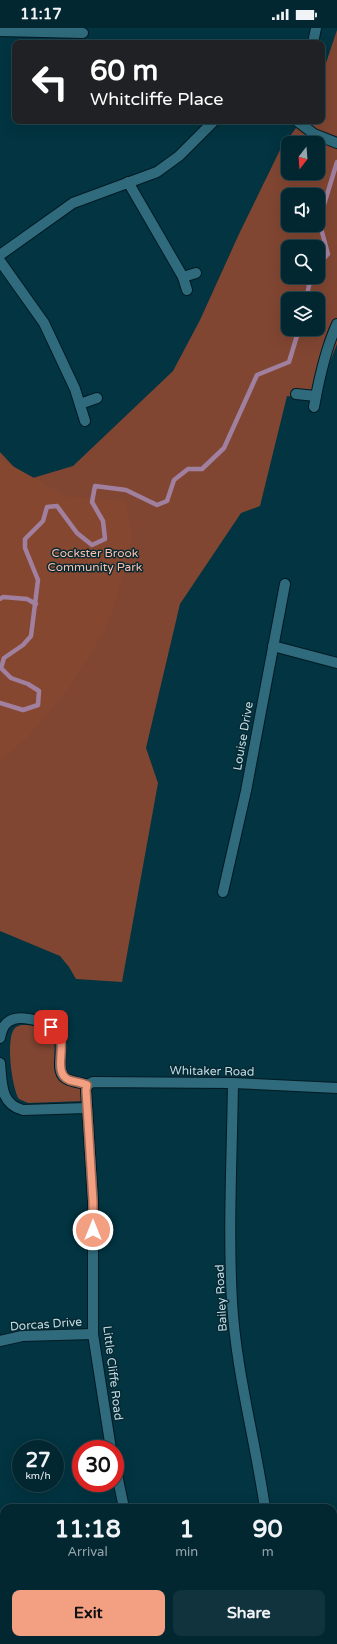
<!DOCTYPE html>
<style>
:root{--surface:#022731;--page:#10333d;--text:#f1f3f6;--muted:#96a5ab;--line:#23444d;--accent:#f39f82}
body{margin:0;font-family:"Varela Round",sans-serif;background:var(--page);color:var(--text);height:100vh;display:flex;flex-direction:column;font-size:15px;white-space:nowrap}
*{box-sizing:border-box;margin:0}
p{font-size:13px;color:var(--muted)}
.icon{flex:none;width:22px;height:22px;fill:none;stroke:currentColor;stroke-width:2;stroke-linecap:round;stroke-linejoin:round}
.map{position:relative;flex:1;overflow:hidden}
.panel{position:absolute;left:0px;top:1476px;width:337px;height:140px;display:flex;flex-direction:column;background:var(--surface);border-radius:12px 12px 0 0;box-shadow:0 4px 16px #0002,0 0 0 1px var(--line)}
.panel>*{flex:none}
.banner{position:absolute;left:12px;top:12px;width:313px;height:84px;border-radius:8px;box-shadow:0 4px 16px #0002,0 0 0 1px var(--line);background:#202124;color:#fff;overflow:hidden}
.needle{width:26px;rotate:197deg}
.tools{position:absolute;left:281px;top:108px;display:grid;gap:8px}
.tools a{display:grid;place-items:center;width:44px;height:44px;border-radius:8px;background:var(--surface);box-shadow:0 4px 16px #0002,0 0 0 1px var(--line);font-size:20px}
.speed{position:absolute;left:12px;top:1412px;display:flex;gap:8px;font-size:20px;font-weight:700;text-align:center}
.speed>*{display:grid;place-content:center;width:52px;height:52px;border-radius:50%;background:var(--surface);box-shadow:0 4px 16px #0002,0 0 0 1px var(--line);line-height:1}
.speed small{font-size:10px;font-weight:400}
.speed .limit{border:6px solid #d22;background:#fff;color:#111}
.pin{position:absolute;display:grid;place-items:center;width:34px;height:34px;color:#fff;margin:-17px;border-radius:8px;box-shadow:0 2px 6px #0006}
.me{position:absolute;width:44px;margin:-22px;rotate:0deg;stroke-linejoin:round;filter:drop-shadow(0 0 3px #0008)}
.turn{display:flex;align-items:center;gap:14px;height:84px;padding:0 12px;font-size:18px}
.turn .icon{width:52px;height:52px;stroke-width:2.5}
.turn b{display:block;font-size:28px;line-height:34px}
.eta{display:flex;justify-content:space-evenly;align-items:center;height:68px;text-align:center}
.eta b{font-size:24px;font-weight:800;line-height:28px}
.primary-button{display:flex;gap:8px;margin-top:auto;padding:8px 12px}
.primary-button a{flex:1;height:46px;border-radius:8px;background:var(--accent);color:#111;font-size:16px;font-weight:800;line-height:46px;text-align:center}
.primary-button a+a{background:var(--page);color:var(--text)}
.status{display:flex;justify-content:space-between;align-items:center;height:28px;padding:0 20px;background:var(--surface);direction:ltr}
.status svg{height:11px;fill:currentColor}
.map>svg:first-child{display:block}
.green{fill:#804632;fill-rule:evenodd}
.forest{fill:#864730}
.lines{fill:none;stroke-linecap:round;stroke-linejoin:round}
.stream{stroke:#a0809e;stroke-width:4.5}
.minor-casing{stroke:#001a23;stroke-width:12}
.minor{stroke:#2f6b7c;stroke-width:10}
.route-casing{stroke:#9e6754;stroke-width:10}
.route{stroke:#f39f82;stroke-width:7}
.labels{text-anchor:middle;stroke-width:3;stroke-linejoin:round;paint-order:stroke}
.park-label{font-size:12px;fill:#fbc0ab;stroke:#082932}
.street-label{font-size:12px;fill:#c0dde7;stroke:#082932}
</style>
<div class="status"><b>11:17</b><svg viewBox="0 0 49 12"><path d="M0 12V9h3v3zM5 12V6h3v6zM10 12V3h3v9zM15 12V0h3v12zM26 1h20v11H26zM47 4h2v5h-2z"/></svg></div>
<div class="map">
<svg width="337" height="1616" viewBox="0 0 337 1616">
<rect width="100%" height="100%" fill="#023441"/>
<!-- green -->
<g class="green">
<path d="M 337,2 L 337,316 L 327,341 L 320,373 L 287,368 L 260,478 L 241,485 L 180,576 L 146,720 L 158,755 L 122,954 L 76,951 L 69,939 L 60,928 L 0,903 L 0,424 L 26,452 L 73,438 L 173,343 L 200,292 L 239,206 L 280,122 L 301,93 L 322,93 L 322,47 ZM 288,115 L 318,115 L 318,145 L 288,145 ZM 288,167 L 318,167 L 318,197 L 288,197 ZM 288,219 L 318,219 L 318,249 L 288,249 ZM 288,271 L 318,271 L 318,301 L 288,301 Z"/>
<path d="M 21,997 C 35,997 46,998 57,1009 L 61,1052 L 72,1059 L 82,1060 L 84,1073 L 28,1075 L 19,1071 C 12,1061 5,1009 15,1000 C 17,998 19,998 21,997 Z"/>
</g>
<!-- forest -->
<polygon class="forest" points="0,431 68,469 126,473 132,508 116,573 105,602 69,660 27,710 0,733"/>
<g class="lines">
<!-- stream -->
<g class="stream">
<polyline points="318,237 328,226 319,193 337,134"/>
<polyline points="306,271 311,249"/>
<polyline points="0,571 3,569 27,571 36,576"/>
<polyline points="0,675 23,682 38,677 39,663 28,656 11,650 1,640 4,630 23,617 31,608 38,552 25,520 25,511 43,493 47,479 57,478 77,505 92,517 105,511 103,493 92,474 95,458 126,462 157,477 167,473 174,452 188,441 202,441 224,420 257,347 289,334 299,301"/>
</g>
<defs>
<g id="minor">
<polyline points="0,3 83,5"/>
<polyline points="313,15 316,0"/>
<polyline points="297,93 314,106 337,115"/>
<polyline points="128,154 183,249 187,262"/>
<polyline points="0,227 73,175 157,144 179,128 214,93"/>
<polyline points="0,233 44,295 75,361 85,393"/>
<polyline points="183,249 196,245"/>
<polyline points="296,366 316,368"/>
<polyline points="80,376 97,370"/>
<path d="M 314,379 C 319,351 325,322 337,296"/>
<polyline points="273,618 337,635"/>
<polyline points="223,864 246,763 285,556"/>
<path d="M 0,1010 C 2,1001 4,994 14,991 C 21,989 31,991 38,993 C 77,1002 51,1036 64,1049 C 69,1054 80,1054 87,1057"/>
<path d="M 0,1035 C 2,1055 0,1076 23,1082 L 87,1080"/>
<path d="M 233,1055 C 232,1128 228,1201 232,1274 C 236,1343 255,1411 265,1480"/>
<polyline points="87,1057 86,1062 93,1173 93,1306 111,1421"/>
<polyline points="87,1057 93,1054 233,1055 337,1060"/>
<polyline points="0,1313 22,1308 93,1306"/>
<polyline points="115,1437 124,1480"/>
<polyline points="128,1616 129,1612"/>
<polyline points="271,1616 271,1612"/>
</g>
</defs>
<!-- minor casing -->
<use href="#minor" class="minor-casing"/>
<!-- minor -->
<use href="#minor" class="minor"/>
</g>
<g class="lines">
<defs>
<path id="route" d="M 51,999 C 56,1003 61,1008 61,1014 C 63,1026 55,1046 69,1052 C 74,1054 81,1054 87,1057 L 86,1062 L 93,1173 L 93,1202"/>
</defs>
<!-- route casing -->
<use href="#route" class="route-casing"/>
<!-- route -->
<use href="#route" class="route"/>
</g>
<g class="labels">
<!-- park labels -->
<g class="park-label">
<text x="95" y="529">Cockster Brook<tspan x="95" dy="14">Community Park</tspan></text>
</g>
<!-- street labels -->
<g class="street-label">
<text transform="translate(243 708) rotate(-80)" y="4">Louise Drive</text>
<text transform="translate(212 1043) rotate(1)" y="4">Whitaker Road</text>
<text transform="translate(221 1270) rotate(-93)" y="4">Bailey Road</text>
<text transform="translate(46 1296) rotate(-4)" y="4">Dorcas Drive</text>
<text transform="translate(113 1345) rotate(83)" y="4">Little Cliffe Road</text>
</g>
</g>
</svg>
<div class="tools">
<a><svg class="needle" viewBox="-14 -14 28 28"><path d="M0-13l5 13h-10z" fill="#e53935"/><path d="M0 13l5-13h-10z" fill="#96a5ab"/></svg></a>
<a><svg class="icon" aria-label="sound" viewBox="0 0 24 24"><path d="M4 9h4l5-4v14l-5-4H4zM17 9q2 3 0 6"/></svg></a>
<a><svg class="icon" aria-label="search" viewBox="0 0 24 24"><circle cx="10" cy="10" r="6"/><path d="M15 15l6 6"/></svg></a>
<a><svg class="icon" aria-label="layers" viewBox="0 0 24 24"><path d="M12 4l9 5-9 5-9-5zM3 14l9 5 9-5"/></svg></a>
</div>
<div class="speed"><div>27<small>km/h</small></div><div class="limit">30</div></div>
<div class="pin" style="left:51px;top:999px;background:#d93025"><svg class="icon" aria-label="arrive" viewBox="0 0 24 24"><path d="M6 21V4h12l-3 4 3 4H6"/></svg></div>
<svg class="me" style="left:93px;top:1202px" viewBox="-20 -20 40 40"><circle r="17" fill="#f39f82" stroke="#fff" stroke-width="3"/><path d="M0-11L8 9 0 5-8 9z" fill="#fff"/></svg>
<div class="banner">
<div class="turn"><svg class="icon" aria-label="left" viewBox="0 0 24 24"><path d="M17 20v-9H6M10 6l-5 5 5 5"/></svg><div><b>60 m</b>Whitcliffe Place</div></div>
</div>
<section class="panel">
<div class="eta">
<div><b>11:18</b><p>Arrival</p></div>
<div><b>1</b><p>min</p></div>
<div><b>90</b><p>m</p></div>
</div>
<div class="primary-button"><a>Exit</a><a>Share</a></div>
</section>
</div>
